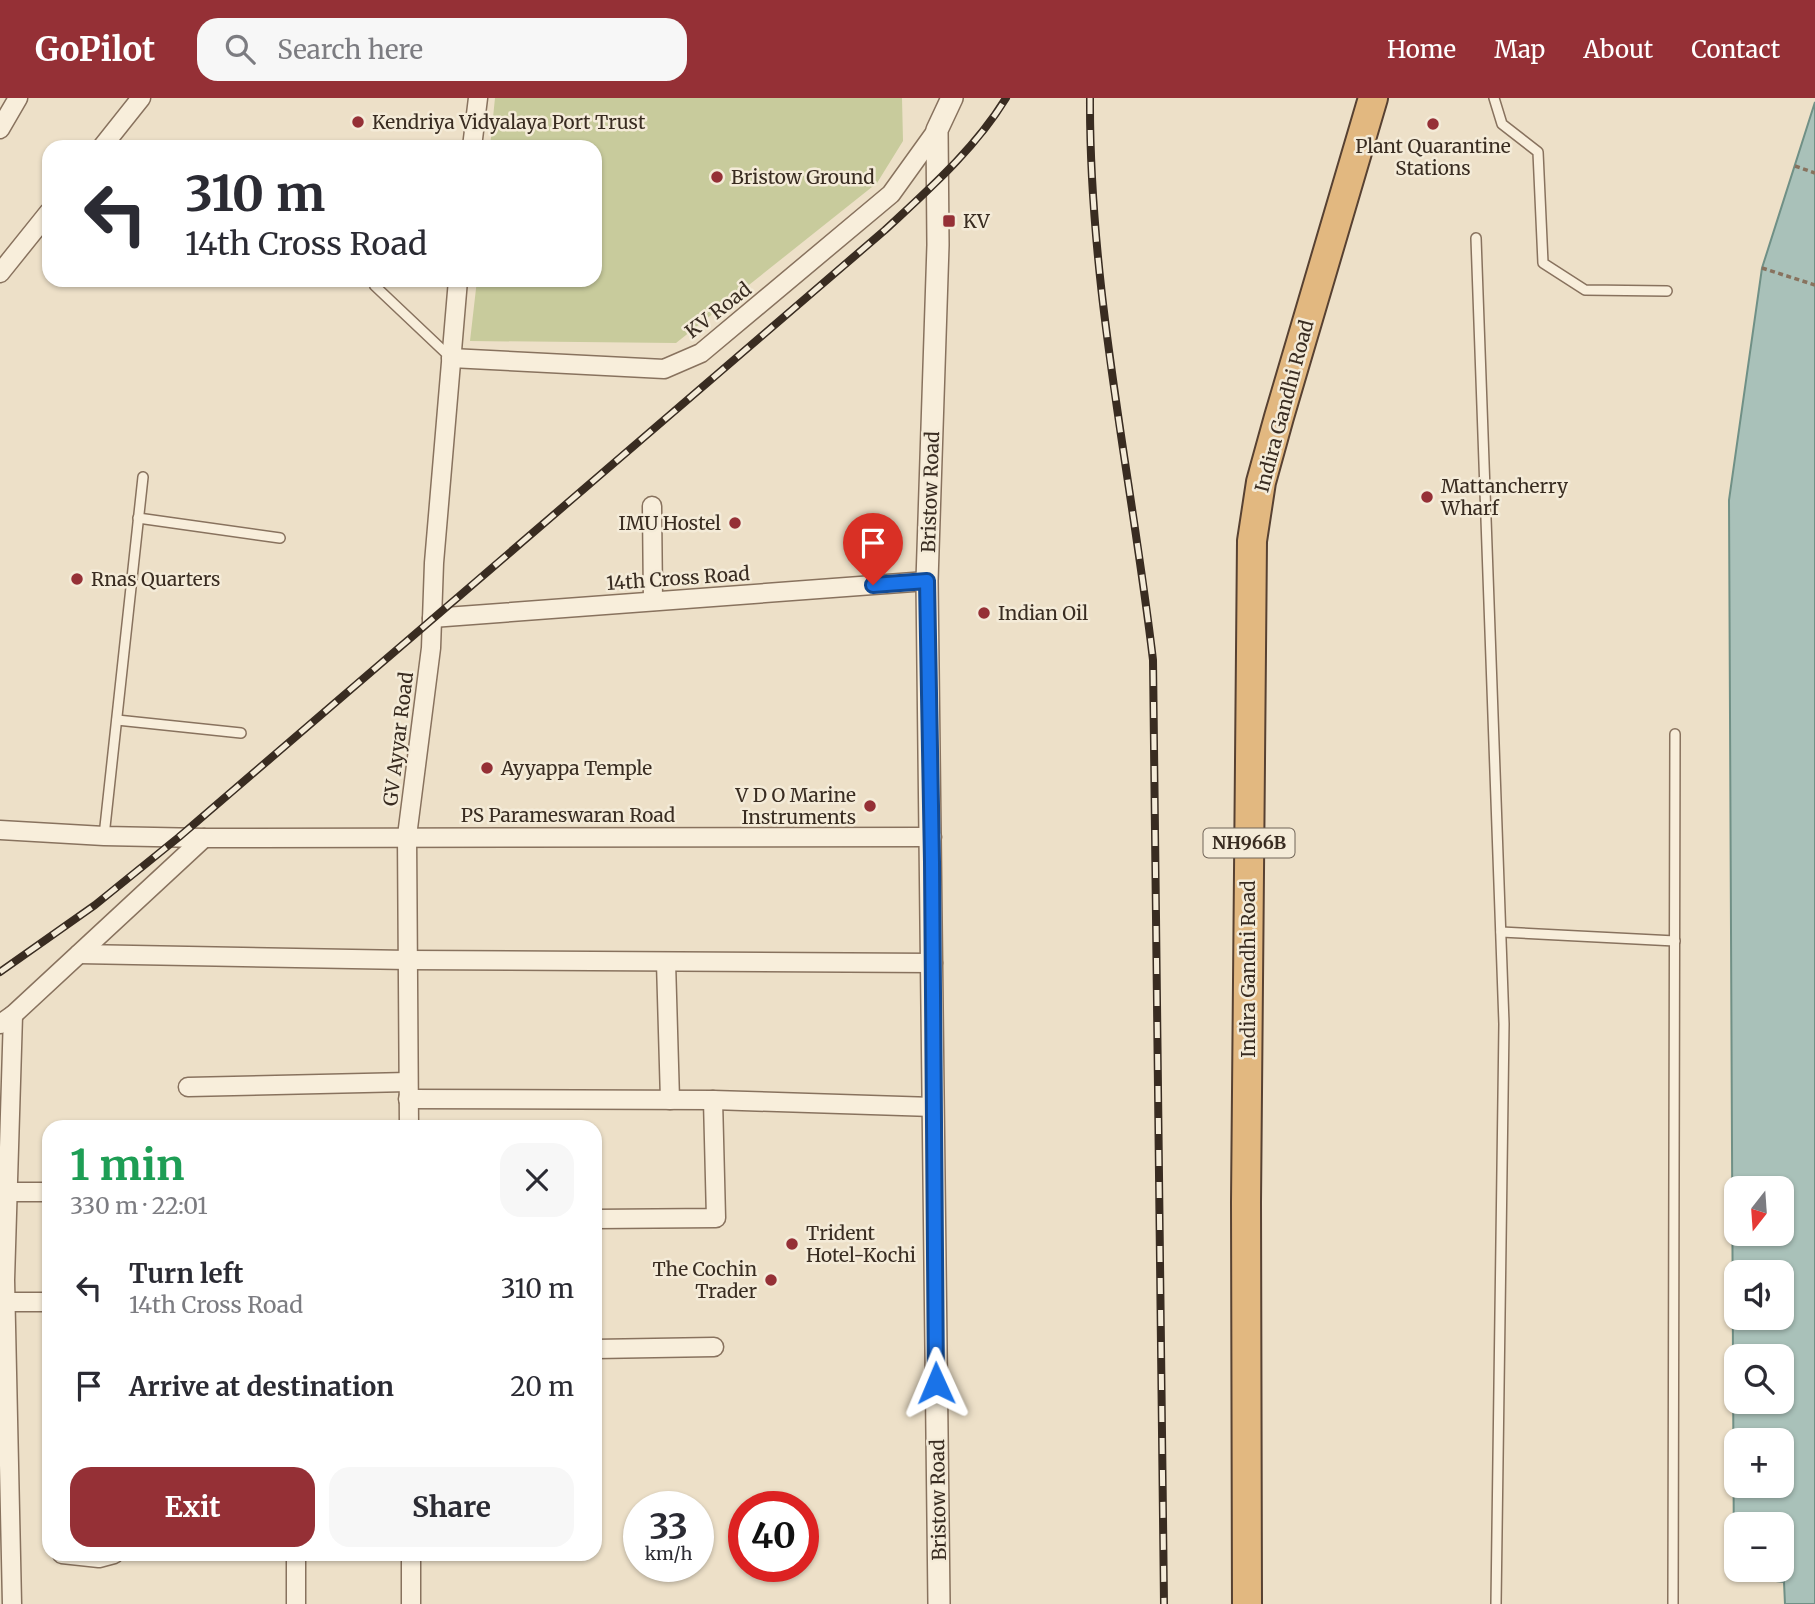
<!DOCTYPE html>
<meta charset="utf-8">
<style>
:root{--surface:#fff;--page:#f7f7f7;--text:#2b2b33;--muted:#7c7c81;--accent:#953036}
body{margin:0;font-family:Merriweather,serif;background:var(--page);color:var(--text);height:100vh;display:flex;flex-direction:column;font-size:26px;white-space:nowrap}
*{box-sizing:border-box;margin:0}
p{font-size:23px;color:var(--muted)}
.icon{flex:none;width:38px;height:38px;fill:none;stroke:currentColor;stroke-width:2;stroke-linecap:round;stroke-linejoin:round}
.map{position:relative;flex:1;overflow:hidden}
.drawer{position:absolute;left:42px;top:1022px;width:560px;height:441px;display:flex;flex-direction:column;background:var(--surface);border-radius:21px;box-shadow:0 2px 5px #0004}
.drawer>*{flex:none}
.hud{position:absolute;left:42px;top:42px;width:560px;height:147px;border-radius:21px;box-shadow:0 2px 5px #0004;background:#fff;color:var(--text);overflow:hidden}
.needle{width:46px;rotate:197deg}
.tools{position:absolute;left:1724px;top:1078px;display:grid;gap:14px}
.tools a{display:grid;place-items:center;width:70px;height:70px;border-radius:14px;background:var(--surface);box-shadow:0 2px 5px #0004;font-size:35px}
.speed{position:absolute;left:623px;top:1393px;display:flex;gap:14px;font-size:35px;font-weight:700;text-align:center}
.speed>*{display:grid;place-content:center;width:91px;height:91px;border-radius:50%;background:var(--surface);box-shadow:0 2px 5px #0004;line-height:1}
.speed small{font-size:18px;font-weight:400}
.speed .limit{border:10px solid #d22;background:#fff;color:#111}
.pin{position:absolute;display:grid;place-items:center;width:60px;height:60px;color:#fff;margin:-72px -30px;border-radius:50% 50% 50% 0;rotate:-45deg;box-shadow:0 0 7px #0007}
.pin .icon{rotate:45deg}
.me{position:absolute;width:77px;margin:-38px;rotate:359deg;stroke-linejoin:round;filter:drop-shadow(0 0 5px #0008)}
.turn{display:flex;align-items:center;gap:24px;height:147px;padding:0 28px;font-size:32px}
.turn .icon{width:91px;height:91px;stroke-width:2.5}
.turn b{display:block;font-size:49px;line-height:60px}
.round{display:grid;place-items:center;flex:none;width:74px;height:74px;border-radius:21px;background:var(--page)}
.summary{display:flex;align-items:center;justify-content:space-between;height:119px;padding:0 28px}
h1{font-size:42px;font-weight:700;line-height:52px;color:#1e9e55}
.primary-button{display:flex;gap:14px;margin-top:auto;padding:14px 28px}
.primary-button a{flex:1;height:80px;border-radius:21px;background:var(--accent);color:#fff;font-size:28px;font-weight:700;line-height:80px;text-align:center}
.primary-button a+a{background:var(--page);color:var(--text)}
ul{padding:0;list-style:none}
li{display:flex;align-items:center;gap:21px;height:98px;padding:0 28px}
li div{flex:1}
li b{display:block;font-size:26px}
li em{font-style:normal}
header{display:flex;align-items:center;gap:42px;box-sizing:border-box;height:98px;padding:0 35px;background:var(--accent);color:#fff}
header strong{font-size:33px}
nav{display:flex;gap:38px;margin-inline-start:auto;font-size:24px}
.search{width:490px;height:63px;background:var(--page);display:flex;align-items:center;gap:18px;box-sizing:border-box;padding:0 24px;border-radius:21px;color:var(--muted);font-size:26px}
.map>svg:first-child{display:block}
.green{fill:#c8cb9c}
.water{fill:#a9c1b9;stroke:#709086;stroke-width:2;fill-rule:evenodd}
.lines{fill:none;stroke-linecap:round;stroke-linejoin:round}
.service-casing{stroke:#88725e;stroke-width:12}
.minor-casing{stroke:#88725e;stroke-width:21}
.tertiary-casing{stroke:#88725e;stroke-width:24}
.trunk-casing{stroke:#574132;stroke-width:32}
.path{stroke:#88725e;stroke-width:3.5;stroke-dasharray:5 3.5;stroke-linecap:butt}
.service{stroke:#f8eedb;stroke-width:9}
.minor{stroke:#f8eedb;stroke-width:18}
.tertiary{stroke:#f8eedb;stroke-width:21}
.trunk{stroke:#e2b880;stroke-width:28}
.rail-casing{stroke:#392c21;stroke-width:8}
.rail{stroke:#f4ebd8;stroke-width:5;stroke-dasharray:16;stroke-linecap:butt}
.route-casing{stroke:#114b97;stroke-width:18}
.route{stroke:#1a73e8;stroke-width:12}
.poi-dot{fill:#953036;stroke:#f4ebd8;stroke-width:2.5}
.labels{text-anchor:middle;stroke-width:5;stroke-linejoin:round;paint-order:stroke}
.shield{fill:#f4ebd8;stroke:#716558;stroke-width:2}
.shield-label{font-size:18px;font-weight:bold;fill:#392c21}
.poi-label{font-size:19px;fill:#392c21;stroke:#f4ebd8;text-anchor:start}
.street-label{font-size:19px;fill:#392c21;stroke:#f4ebd8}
</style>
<header>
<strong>GoPilot</strong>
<div class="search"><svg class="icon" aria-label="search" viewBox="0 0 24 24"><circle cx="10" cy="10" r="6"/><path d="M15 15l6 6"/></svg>Search here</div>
<nav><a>Home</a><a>Map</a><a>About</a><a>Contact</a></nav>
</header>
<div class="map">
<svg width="1815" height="1506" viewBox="0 0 1815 1506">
<rect width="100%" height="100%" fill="#ede0c8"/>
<!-- green -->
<polygon class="green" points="495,0 902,0 903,43 877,85 676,245 470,243 477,182 595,182 595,49 490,49"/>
<!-- water -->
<path class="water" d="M 1815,4 L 1815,1506 L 1785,1506 L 1784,1484 L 1734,1478 L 1729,402 L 1762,170 ZM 1736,1090 L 1782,1090 L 1782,1136 L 1736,1136 ZM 1736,1174 L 1782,1174 L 1782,1220 L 1736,1220 ZM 1736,1258 L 1782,1258 L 1782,1304 L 1736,1304 ZM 1736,1342 L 1782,1342 L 1782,1388 L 1736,1388 ZM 1736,1426 L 1782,1426 L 1782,1472 L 1736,1472 Z"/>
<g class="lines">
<defs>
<g id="service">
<polyline points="1494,0 1502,26 1538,54 1543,165 1585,192 1667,193"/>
<polyline points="1476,140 1504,926 1496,1506"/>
<polyline points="379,182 375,188 450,259"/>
<polyline points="138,420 280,440"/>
<polyline points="117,622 241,635"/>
<polyline points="104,738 143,379"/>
<polyline points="1501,834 1675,843"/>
<polyline points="1673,1506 1675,636"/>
</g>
<g id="minor">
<polyline points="0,31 18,0"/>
<polyline points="102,49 141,0"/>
<polyline points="472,49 478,0"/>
<polyline points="0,175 49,114"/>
<polyline points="451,260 664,271 701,255 891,96 937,32"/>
<polyline points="652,408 653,503"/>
<polyline points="432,520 927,483"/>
<polyline points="0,732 104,738 204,740 932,739"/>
<polyline points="79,856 408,862 933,865"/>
<polyline points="666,864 670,1002"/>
<polyline points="0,926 13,917 204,740"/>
<polyline points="188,989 408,984"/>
<polyline points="408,1001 713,1002 933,1009"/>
<polyline points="409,1029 407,738 431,550 434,465 458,182"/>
<polyline points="8,1094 49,1094"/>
<polyline points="595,1121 716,1120 713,1002"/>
<polyline points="6,1204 49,1204"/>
<polyline points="595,1251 714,1249"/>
<polyline points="62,1456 99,1460 114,1456"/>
<polyline points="296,1456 296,1506"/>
<polyline points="411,1456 411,1506"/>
<polyline points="12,1506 5,1182 13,917"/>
</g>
<polyline id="tertiary" points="939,1506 927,483 938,147 937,32 952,0"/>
<polyline id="trunk" points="1247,1506 1246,1105 1252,443 1261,384 1279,319 1373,0"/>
</defs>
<!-- service casing -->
<use href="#service" class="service-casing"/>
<!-- minor casing -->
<use href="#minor" class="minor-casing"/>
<!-- tertiary casing -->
<use href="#tertiary" class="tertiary-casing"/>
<!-- trunk casing -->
<use href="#trunk" class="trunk-casing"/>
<!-- path -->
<g class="path">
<polyline points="1795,68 1815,75"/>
<polyline points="1762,170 1815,187"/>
</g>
<!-- service -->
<use href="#service" class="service"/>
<!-- minor -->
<use href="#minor" class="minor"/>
<!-- tertiary -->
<use href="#tertiary" class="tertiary"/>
<!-- trunk -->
<use href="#trunk" class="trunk"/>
<defs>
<g id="rail">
<path d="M 1090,0 C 1089,189 1131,375 1153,562 L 1164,1506"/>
<path d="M 0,874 L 95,807 L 179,739 L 885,132 C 928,92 975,51 1006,0"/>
</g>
</defs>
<!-- rail casing -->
<use href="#rail" class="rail-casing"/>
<!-- rail -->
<use href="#rail" class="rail"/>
</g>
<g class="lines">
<defs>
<polyline id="route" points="873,487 927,483 932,764 936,1285"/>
</defs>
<!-- route casing -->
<use href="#route" class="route-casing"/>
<!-- route -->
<use href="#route" class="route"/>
</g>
<!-- markers -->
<g class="poi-dot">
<circle cx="358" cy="24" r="7"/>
<circle cx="1433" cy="26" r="7"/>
<circle cx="717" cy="79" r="7"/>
<rect x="942" y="116" width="14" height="14" rx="3.5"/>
<circle cx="1427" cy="399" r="7"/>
<circle cx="735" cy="425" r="7"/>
<circle cx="77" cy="481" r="7"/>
<circle cx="984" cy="515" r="7"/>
<circle cx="487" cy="670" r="7"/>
<circle cx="870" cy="708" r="7"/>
<circle cx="792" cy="1146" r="7"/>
<circle cx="771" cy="1182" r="7"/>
</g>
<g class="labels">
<!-- shield labels -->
<rect class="shield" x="1203.5" y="730.5" width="91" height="29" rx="5"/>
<g class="shield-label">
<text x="1249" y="751">NH966B</text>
</g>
<!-- poi labels -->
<g class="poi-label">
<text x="372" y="31">Kendriya Vidyalaya Port Trust</text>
<text x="1433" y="55" text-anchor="middle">Plant Quarantine<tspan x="1433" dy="22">Stations</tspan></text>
<text x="731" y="86">Bristow Ground</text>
<text x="963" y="130">KV</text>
<text x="1441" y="395">Mattancherry<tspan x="1441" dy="22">Wharf</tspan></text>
<text x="721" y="432" text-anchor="end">IMU Hostel</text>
<text x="91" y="488">Rnas Quarters</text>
<text x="998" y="522">Indian Oil</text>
<text x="501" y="677">Ayyappa Temple</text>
<text x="856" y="704" text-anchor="end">V D O Marine<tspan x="856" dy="22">Instruments</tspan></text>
<text x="806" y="1142">Trident<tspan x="806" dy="22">Hotel-Kochi</tspan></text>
<text x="757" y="1178" text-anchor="end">The Cochin<tspan x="757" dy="22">Trader</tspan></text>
</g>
<!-- street labels -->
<g class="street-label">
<text transform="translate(718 212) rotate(-38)" y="7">KV Road</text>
<text transform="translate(1284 308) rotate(-75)" y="7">Indira Gandhi Road</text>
<text transform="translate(930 394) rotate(-88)" y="7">Bristow Road</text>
<text transform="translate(678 480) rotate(-4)" y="7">14th Cross Road</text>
<text transform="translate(398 641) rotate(-83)" y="7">GV Ayyar Road</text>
<text x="568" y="724">PS Parameswaran Road</text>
<text transform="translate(1248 871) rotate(-90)" y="7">Indira Gandhi Road</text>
<text transform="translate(938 1402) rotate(-91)" y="7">Bristow Road</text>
</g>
</g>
</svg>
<div class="tools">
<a><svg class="needle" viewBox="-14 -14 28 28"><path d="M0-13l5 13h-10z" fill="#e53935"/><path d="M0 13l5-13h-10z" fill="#7c7c81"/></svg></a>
<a><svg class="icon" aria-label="sound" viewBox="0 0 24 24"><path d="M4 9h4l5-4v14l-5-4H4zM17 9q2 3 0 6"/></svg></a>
<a><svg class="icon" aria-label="search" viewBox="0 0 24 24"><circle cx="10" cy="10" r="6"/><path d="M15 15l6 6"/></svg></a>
<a>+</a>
<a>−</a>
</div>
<div class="speed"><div>33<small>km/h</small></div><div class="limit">40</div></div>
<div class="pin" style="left:873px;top:487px;background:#d93025"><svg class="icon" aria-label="arrive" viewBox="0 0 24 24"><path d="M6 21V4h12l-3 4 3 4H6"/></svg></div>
<svg class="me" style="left:936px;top:1285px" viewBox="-20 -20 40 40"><path d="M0-17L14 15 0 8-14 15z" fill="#1a73e8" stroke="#fff" stroke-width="4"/></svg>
<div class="hud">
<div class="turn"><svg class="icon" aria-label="left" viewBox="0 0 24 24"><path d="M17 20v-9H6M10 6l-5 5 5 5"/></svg><div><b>310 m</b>14th Cross Road</div></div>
</div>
<section class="drawer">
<div class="summary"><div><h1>1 min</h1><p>330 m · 22:01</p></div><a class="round"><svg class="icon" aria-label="close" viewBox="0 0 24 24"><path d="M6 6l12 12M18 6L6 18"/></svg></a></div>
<ul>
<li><svg class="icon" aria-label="left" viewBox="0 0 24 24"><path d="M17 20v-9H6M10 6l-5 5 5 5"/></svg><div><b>Turn left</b><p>14th Cross Road</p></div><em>310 m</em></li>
<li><svg class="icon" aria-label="arrive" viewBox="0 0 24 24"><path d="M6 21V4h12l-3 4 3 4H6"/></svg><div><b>Arrive at destination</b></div><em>20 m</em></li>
</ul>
<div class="primary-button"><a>Exit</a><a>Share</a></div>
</section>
</div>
